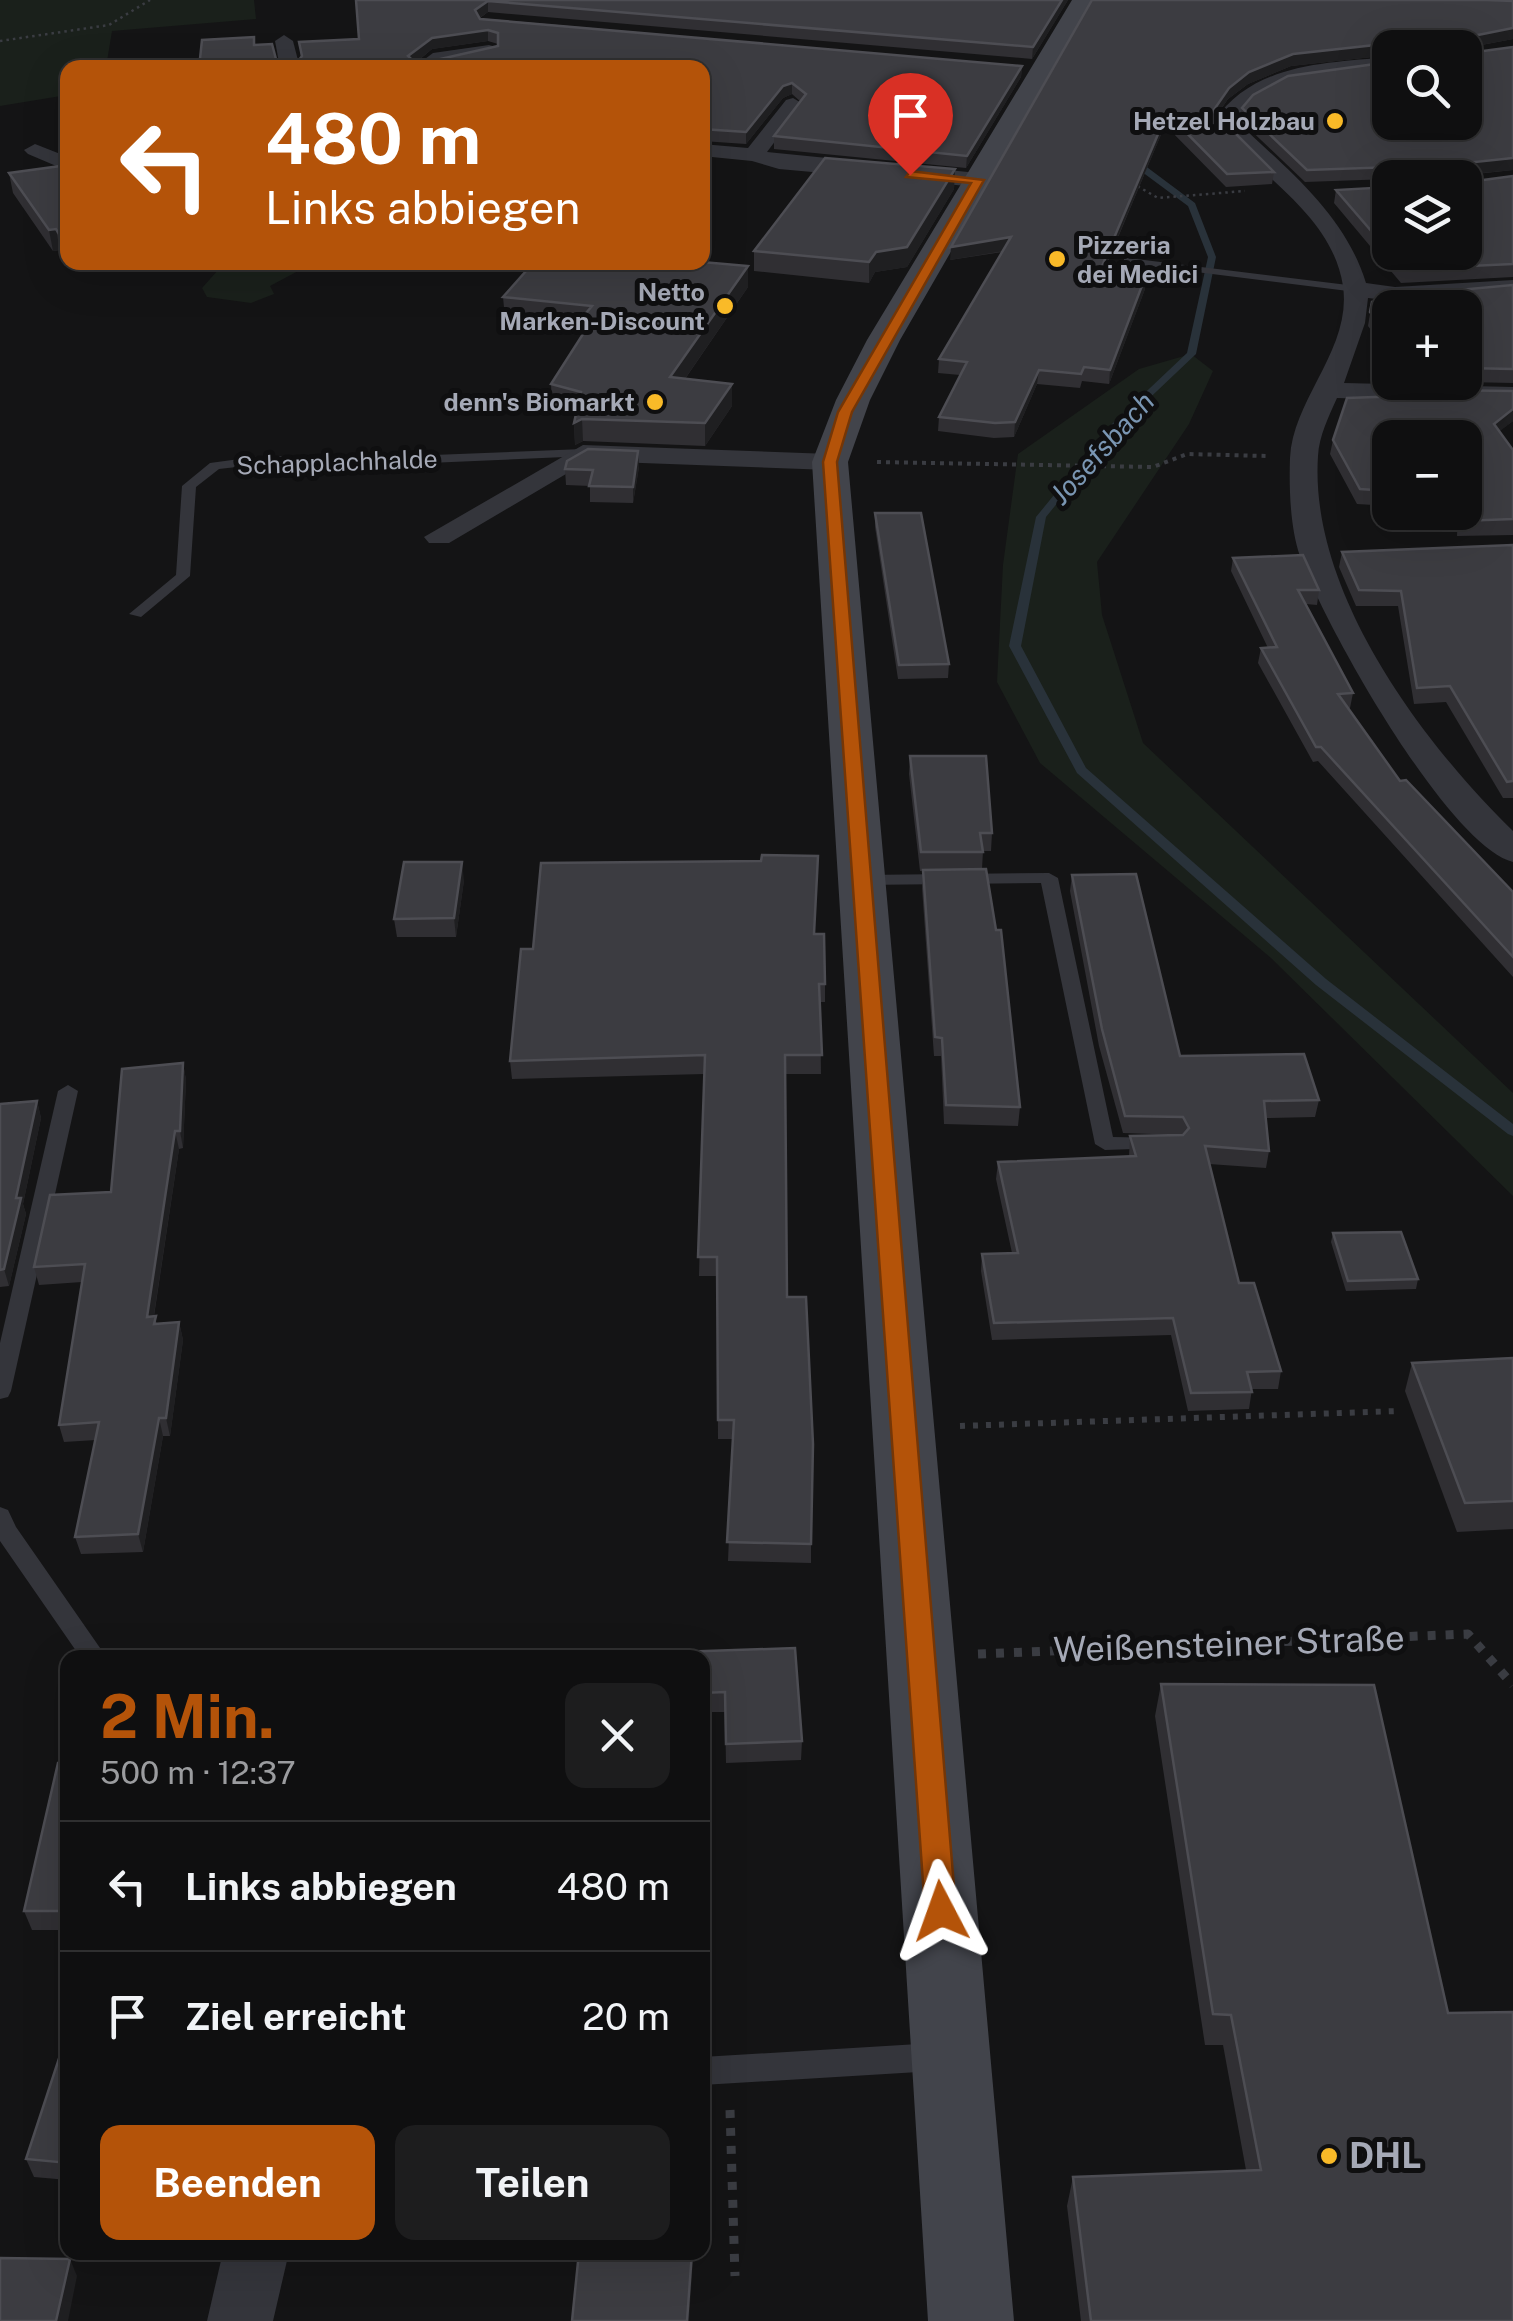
<!DOCTYPE html>
<html lang="de">
<meta charset="utf-8">
<style>
:root{--surface:#0f0f10;--page:#1d1d1e;--text:#f1f3f6;--muted:#9b9c9f;--line:#2f2f30;--accent:#b45309}
body{margin:0;font-family:"Public Sans",sans-serif;background:var(--page);color:var(--text);height:100vh;display:flex;flex-direction:column;font-size:38px;white-space:nowrap}
*{box-sizing:border-box;margin:0}
p{font-size:32px;color:var(--muted)}
.icon{flex:none;width:55px;height:55px;fill:none;stroke:currentColor;stroke-width:2;stroke-linecap:round;stroke-linejoin:round}
.map{position:relative;flex:1;overflow:hidden}
.side{position:absolute;left:60px;top:1650px;width:650px;height:610px;display:flex;flex-direction:column;background:var(--surface);border-radius:20px;box-shadow:0 10px 40px #0002,0 0 0 2px var(--line)}
.side>*{flex:none}
.guide{position:absolute;left:60px;top:60px;width:650px;height:210px;border-radius:20px;box-shadow:0 10px 40px #0002,0 0 0 2px var(--line);background:#b45309;color:#fff;overflow:hidden}
.fabs{position:absolute;left:1372px;top:30px;display:grid;gap:20px}
.fabs a{display:grid;place-items:center;width:110px;height:110px;border-radius:20px;background:var(--surface);box-shadow:0 10px 40px #0002,0 0 0 2px var(--line);font-size:50px}
.pin{position:absolute;display:grid;place-items:center;width:85px;height:85px;color:#fff;margin:-102px -42px;border-radius:50% 50% 50% 0;rotate:-45deg;box-shadow:0 0 10px #0007}
.pin .icon{rotate:45deg}
.me{position:absolute;width:110px;margin:-55px;rotate:356deg;stroke-linejoin:round;filter:drop-shadow(0 0 8px #0008)}
.turn{display:flex;align-items:center;gap:35px;height:210px;padding:0 40px;font-size:45px}
.turn .icon{width:130px;height:130px;stroke-width:2.5}
.turn b{display:block;font-size:70px;line-height:85px}
.round{display:grid;place-items:center;flex:none;width:105px;height:105px;border-radius:20px;background:var(--page)}
.headline{display:flex;align-items:center;justify-content:space-between;height:170px;padding:0 40px}
h1{font-size:60px;font-weight:700;line-height:75px;color:var(--accent)}
.primary-button{display:flex;gap:20px;margin-top:auto;padding:20px 40px}
.primary-button a{flex:1;height:115px;border-radius:20px;background:var(--accent);color:#fff;font-size:40px;font-weight:700;line-height:115px;text-align:center}
.primary-button a+a{background:var(--page);color:var(--text)}
ul{padding:0;list-style:none}
li{display:flex;align-items:center;gap:30px;height:130px;padding:0 40px;border-top:2px solid var(--line)}
li div{flex:1}
li b{display:block;font-size:38px}
li em{font-style:normal}
.map>svg:first-child{display:block}
.green{fill:#1a201b}
.lines{fill:none;stroke-linecap:round;stroke-linejoin:round}
.stream{fill:#29323a;fill-rule:evenodd}
.path-far3{stroke:#3a3c42;stroke-width:2.5;stroke-dasharray:2.5 4;stroke-linecap:butt}
.path-far2{stroke:#3a3c42;stroke-width:4;stroke-dasharray:4 5;stroke-linecap:butt}
.path-far1{stroke:#3a3c42;stroke-width:6;stroke-dasharray:5 8;stroke-linecap:butt}
.path{stroke:#3a3c42;stroke-width:9;stroke-dasharray:8 10;stroke-linecap:butt}
.lane{fill:#34353b;fill-rule:evenodd}
.street{fill:#34353b;fill-rule:evenodd}
.secondary{fill:#42444b;fill-rule:evenodd}
.wall{fill:#302f33;fill-rule:evenodd}
.shaded-wall{fill:#1f1f21}
.building{fill:#3c3c41;stroke:#4d4d53;stroke-width:2.5;fill-rule:evenodd}
.route{fill:#b45309;stroke:#753606;stroke-width:2.5}
.poi-dot{fill:#f9ba28;stroke:#0f0f10;stroke-width:4}
.labels{text-anchor:middle;stroke-width:10;stroke-linejoin:round;paint-order:stroke}
.far-poi-label{font-size:25px;font-weight:bold;fill:#a5a9b6;stroke:#0f0f10;text-anchor:end}
.far-street-label{font-size:25px;fill:#a5a9b6;stroke:#0f0f10}
.far-water-label{font-size:28px;font-style:italic;fill:#7a96b3;stroke:#0f0f10}
.near-street-label{font-size:35px;fill:#a5a9b6;stroke:#0f0f10}
.near-poi-label{font-size:35px;font-weight:bold;fill:#a5a9b6;stroke:#0f0f10;text-anchor:start}
</style>
<div class="map">
<svg width="1513" height="2321" viewBox="0 0 1513 2321">
<rect width="100%" height="100%" fill="#141415"/>
<!-- green -->
<g class="green">
<polygon points="0,0 254,0 256,19 112,31 106,67 68,68 67,95 0,106"/>
<polygon points="254,263 254,262 313,263 270,286 274,294 251,303 207,297 202,288 219,269 250,269"/>
<polygon points="1191,354 1213,371 1189,424 1097,562 1102,615 1143,743 1513,1093 1513,1196 1271,958 1040,763 997,682 1003,565 1018,454 1139,369"/>
</g>
<g class="lines">
<!-- stream -->
<polygon class="stream" points="1130,159 1136,159 1195,203 1216,257 1196,354 1118,428 1046,517 1021,646 1086,768 1326,979 1513,1124 1513,1136 1508,1134 1316,985 1077,773 1009,646 1036,517 1112,424 1187,353 1208,257 1188,206 1130,163"/>
<!-- path-far3 -->
<g class="path-far3">
<polyline points="0,41 109,25 150,0"/>
<polyline points="1132,183 1158,198 1245,191"/>
</g>
<!-- path-far2 -->
<polyline class="path-far2" points="877,462 1153,467 1187,454 1267,456"/>
<!-- path-far1 -->
<polyline class="path-far1" points="960,1426 1399,1411"/>
<!-- path -->
<g class="path">
<polyline points="978,1654 1468,1634 1513,1685"/>
<polyline points="730,2110 735,2276"/>
</g>
<!-- lane -->
<g class="lane">
<polygon points="1128,258 1356,286 1362,289 1356,292 1124,263 1124,259"/>
<polygon points="583,449 588,450 588,456 382,465 262,464 219,469 196,487 190,576 141,617 129,614 176,575 182,486 210,463 262,456 382,457"/>
<polygon points="1049,873 1058,878 1113,1137 1163,1138 1166,1143 1163,1148 1105,1150 1095,1144 1041,883 862,885 853,880 862,875"/>
<polygon points="68,1085 78,1091 11,1391 8,1397 0,1399 0,1343 58,1091"/>
<polygon points="0,1507 8,1510 16,1527 107,1658 81,1658 0,1541"/>
<polygon points="935,2043 945,2047 949,2057 945,2067 935,2071 702,2085 702,2057"/>
</g>
<!-- street -->
<g class="street">
<polygon points="284,35 293,41 300,68 280,68 275,41"/>
<polygon points="489,45 496,47 496,55 436,68 413,68 433,53"/>
<path d="M 1390,57 L 1390,69 C 1337,74 1269,72 1235,120 C 1286,168 1345,214 1366,283 L 1395,287 L 1513,280 L 1513,294 L 1395,301 L 1368,298 L 1365,323 L 1344,383 L 1513,387 L 1513,403 L 1337,398 C 1329,416 1319,436 1318,456 C 1309,591 1421,741 1513,831 L 1513,862 C 1448,846 1322,621 1300,556 C 1290,528 1289,487 1290,458 C 1293,398 1352,349 1343,286 C 1332,213 1255,174 1214,121 C 1254,63 1325,63 1390,57 Z"/>
<polygon points="793,98 803,104 767,152 978,173 989,180 978,187 779,169 752,161 702,156 702,144 748,148 786,100"/>
<polygon points="35,144 68,157 68,171 28,154 24,150"/>
<polygon points="583,445 830,454 844,462 830,470 588,461 449,543 429,543 424,537"/>
<polygon points="223,2252 289,2252 273,2321 207,2321"/>
</g>
<!-- secondary -->
<polygon class="secondary" points="1072,0 1096,0 900,340 870,400 848,462 1014,2321 928,2321 812,462 836,400 867,340"/>
</g>
<!-- wall -->
<g class="wall">
<path d="M 356,0 L 1068,0 L 1032,59 L 488,12 L 480,18 L 1022,66 L 1021,77 L 966,168 L 774,149 L 774,136 L 801,102 L 792,94 L 783,98 L 746,144 L 702,141 L 702,68 L 199,68 L 255,45 L 276,59 L 299,60 L 301,57 L 299,42 L 359,39 ZM 488,41 L 498,44 L 498,46 L 436,60 L 419,60 L 432,49 Z"/>
<polygon points="1092,0 1513,1 1513,42 1513,39 1466,48 1468,53 1513,47 1513,172 1513,170 1467,175 1468,182 1513,176 1513,277 1401,283 1334,203 1336,190 1390,187 1465,178 1390,178 1390,179 1305,182 1240,120 1242,108 1465,122 1390,48 1390,55 1291,66 1248,84 1228,99 1217,115 1274,172 1272,184 1226,187 1165,125 1104,271 1146,275 1145,289 1109,384 1082,381 1080,388 1037,384 1014,437 994,438 938,431 939,417 960,375 938,373 939,359 1002,252 950,260"/>
<polygon points="68,165 66,259 60,250 53,251 13,193 9,173"/>
<polygon points="955,169 954,189 907,267 875,272 869,283 754,271 754,251"/>
<polygon points="748,266 748,287 685,379 732,406 705,446 583,441 575,445 574,423 577,412 552,406 551,384 582,336 581,325 505,318 503,297"/>
<polygon points="1513,285 1513,383 1465,382 1465,308 1390,308 1390,355 1368,326 1372,302 1381,302 1382,297"/>
<polygon points="1430,390 1513,391 1513,421 1499,431 1513,450 1513,535 1457,536 1458,512 1465,512 1465,438 1390,438 1390,506 1357,504 1330,454 1333,440 1429,395"/>
<polygon points="639,467 633,503 590,502 590,486 566,485 565,469"/>
<polygon points="875,513 949,664 948,678 898,679 875,527"/>
<polygon points="1513,545 1513,798 1503,798 1446,702 1414,704 1398,606 1356,606 1339,567 1342,552"/>
<polygon points="1233,558 1319,590 1317,605 1306,604 1353,693 1350,708 1348,708 1400,781 1513,892 1513,977 1318,761 1313,762 1258,663 1261,648 1268,648 1231,571"/>
<polygon points="910,756 992,833 991,851 983,851 982,869 1020,1107 1018,1126 944,1124 941,1056 934,1056 922,888 923,871 920,871 909,774"/>
<polygon points="1072,875 1180,1056 1319,1100 1315,1117 1266,1118 1269,1151 1266,1168 1209,1164 1239,1283 1281,1371 1278,1389 1252,1389 1249,1409 1188,1411 1171,1335 992,1340 981,1271 982,1254 1012,1253 996,1179 998,1162 1129,1156 1130,1136 1181,1135 1123,1133 1099,1046 1070,891"/>
<polygon points="464,880 456,937 397,937 394,919"/>
<polygon points="815,934 825,984 825,1002 820,1002 821,1074 785,1074 787,1297 811,1544 811,1563 728,1561 733,1439 718,1439 717,1276 699,1276 704,1074 512,1079 510,1061"/>
<polygon points="183,1063 186,1080 183,1148 179,1149 154,1316 157,1324 179,1322 183,1340 170,1436 163,1436 143,1552 81,1554 75,1537 96,1440 64,1442 59,1425 82,1282 39,1285 34,1267 111,1192"/>
<polygon points="37,1101 41,1118 23,1204 26,1214 9,1286 0,1287 0,1104"/>
<polygon points="1333,1233 1418,1279 1416,1289 1346,1291 1331,1242"/>
<polygon points="1513,1358 1513,1529 1457,1532 1405,1391 1412,1363"/>
<polygon points="702,1658 802,1741 801,1760 726,1763 725,1712 702,1712"/>
<polygon points="1161,1684 1513,2321 1081,2321 1067,2206 1073,2177 1246,2170 1223,2045 1205,2045 1155,1716"/>
<polygon points="68,1763 68,1930 32,1930 24,1911"/>
<polygon points="68,2031 68,2180 34,2177 26,2159"/>
</g>
<!-- shaded-wall -->
<g class="shaded-wall">
<polygon points="1062,0 1068,0 1032,59 1033,47"/>
<polygon points="488,1 488,12 475,21 475,10"/>
<polygon points="1513,28 1513,39 1465,48 1463,38"/>
<polygon points="488,30 488,41 432,49 409,68 408,56 432,38"/>
<polygon points="1394,43 1394,48 1390,48 1390,55 1291,66 1248,84 1228,99 1211,123 1213,111 1229,88 1249,72 1293,54"/>
<polygon points="1022,66 1021,77 966,168 967,156"/>
<polygon points="792,83 792,94 783,98 746,144 746,132 783,86"/>
<polygon points="1167,113 1165,125 1098,284 1100,271"/>
<polygon points="1513,158 1513,170 1462,175 1465,163"/>
<polygon points="955,169 954,189 907,267 875,272 869,283 869,262 876,252"/>
<polygon points="56,229 60,250 53,251 49,230"/>
<polygon points="1011,237 1010,250 950,260 951,247"/>
<polygon points="68,238 68,259 66,259 62,239"/>
<polygon points="748,266 748,287 671,399 670,377"/>
<polygon points="1146,275 1145,289 1109,384 1110,370"/>
<polygon points="1039,370 1037,384 1014,437 1015,422"/>
<polygon points="732,384 732,406 705,446 705,423"/>
<polygon points="1513,409 1513,421 1491,438 1494,424"/>
<polygon points="582,419 583,441 575,445 574,423"/>
<polygon points="638,451 639,467 633,503 633,487"/>
<polygon points="462,862 464,880 456,937 454,918"/>
<polygon points="183,1063 186,1080 183,1148 180,1131"/>
<polygon points="37,1101 41,1118 23,1204 26,1214 9,1286 4,1269 16,1198"/>
<polygon points="175,1131 179,1149 151,1334 147,1317"/>
<polygon points="179,1322 183,1340 170,1436 166,1418"/>
<polygon points="159,1418 163,1436 143,1552 138,1534"/>
<polygon points="692,2252 693,2260 689,2321 687,2321"/>
<polygon points="70,2259 77,2276 68,2321 56,2321"/>
</g>
<!-- building -->
<g class="building">
<path d="M 356,0 L 1062,0 L 1033,47 L 488,1 L 475,10 L 480,19 L 1022,66 L 967,156 L 774,136 L 806,94 L 792,83 L 783,86 L 746,132 L 702,129 L 702,68 L 199,68 L 202,40 L 254,37 L 254,45 L 272,44 L 276,59 L 299,60 L 302,56 L 299,42 L 359,39 ZM 488,30 L 498,33 L 498,46 L 436,60 L 412,60 L 408,56 L 432,38 Z"/>
<polygon points="1092,0 1487,0 1513,1 1513,28 1463,38 1468,53 1513,47 1513,158 1465,163 1468,182 1513,176 1513,264 1404,269 1336,190 1390,187 1390,252 1465,252 1465,178 1394,178 1395,167 1307,170 1242,108 1253,95 1288,76 1390,62 1390,122 1465,122 1465,48 1394,48 1394,43 1293,54 1249,72 1229,88 1213,111 1274,172 1227,174 1167,113 1100,271 1146,275 1110,370 1084,367 1081,374 1039,370 1015,422 995,423 939,417 967,362 939,359 1011,237 951,247"/>
<polygon points="825,158 955,169 907,247 876,252 869,262 754,251"/>
<polygon points="68,165 68,238 62,239 56,229 49,230 9,173"/>
<polygon points="534,262 702,262 748,266 670,377 732,384 705,423 582,419 574,423 581,392 551,384 592,320 581,319 592,306 503,297"/>
<polygon points="1513,285 1513,369 1465,368 1465,308 1390,308 1390,338 1370,312 1372,302 1386,302 1382,297"/>
<polygon points="1430,390 1513,391 1513,409 1494,424 1513,450 1513,519 1461,521 1461,512 1465,512 1465,438 1390,438 1390,491 1360,489 1333,440 1347,398 1433,395"/>
<polygon points="588,449 638,451 633,487 589,486 593,470 565,469 567,461"/>
<polygon points="875,513 921,513 949,664 899,665"/>
<polygon points="1513,545 1513,781 1507,782 1450,686 1417,688 1401,591 1359,590 1342,552"/>
<polygon points="1303,555 1319,590 1298,590 1353,693 1338,694 1400,781 1406,780 1513,892 1513,957 1321,747 1316,747 1261,648 1277,647 1233,558"/>
<polygon points="910,756 986,756 992,833 980,833 983,852 921,852"/>
<polygon points="762,855 818,856 814,934 824,934 825,984 819,984 822,1055 785,1055 787,1297 806,1297 813,1444 811,1544 727,1542 734,1420 718,1420 717,1257 698,1257 705,1055 510,1061 521,949 533,949 541,863 761,861"/>
<polygon points="404,862 462,862 454,918 394,919"/>
<polygon points="986,869 996,930 1001,930 1020,1107 946,1105 942,1038 935,1037 923,870"/>
<polygon points="1136,874 1180,1056 1304,1054 1319,1100 1264,1101 1269,1151 1205,1146 1239,1283 1254,1283 1281,1371 1247,1372 1252,1392 1191,1393 1173,1318 994,1323 982,1254 1018,1253 998,1162 1136,1156 1130,1136 1183,1135 1189,1128 1183,1117 1125,1116 1102,1029 1072,875"/>
<polygon points="183,1063 180,1131 175,1131 147,1317 156,1316 154,1324 179,1322 166,1418 159,1418 138,1534 75,1537 99,1422 59,1425 85,1264 34,1267 50,1195 111,1192 122,1069"/>
<polygon points="37,1101 16,1198 21,1198 4,1269 0,1270 0,1104"/>
<polygon points="1401,1232 1418,1279 1348,1281 1333,1233"/>
<polygon points="1513,1358 1513,1501 1465,1503 1412,1363"/>
<polygon points="795,1648 802,1741 726,1744 725,1692 702,1693 702,1658 678,1658 678,1652"/>
<polygon points="1161,1684 1374,1685 1448,2013 1513,2012 1513,2321 1091,2321 1073,2177 1261,2170 1231,2015 1213,2014"/>
<polygon points="58,1763 68,1763 68,1911 24,1911"/>
<polygon points="68,2031 68,2163 26,2159"/>
<polygon points="579,2252 692,2252 687,2321 572,2321"/>
<polygon points="0,2258 70,2259 56,2321 0,2321"/>
</g>
<!-- route -->
<polygon class="route" points="910,171 984,180 852,412 837,462 956,1911 952,1921 941,1925 930,1921 925,1911 823,462 838,412 971,183 906,177"/>
<!-- markers -->
<g class="poi-dot">
<circle cx="1335" cy="121" r="10"/>
<circle cx="1057" cy="259" r="10"/>
<circle cx="725" cy="306" r="10"/>
<circle cx="655" cy="402" r="10"/>
<circle cx="1329" cy="2156" r="10"/>
</g>
<g class="labels">
<!-- far-poi labels -->
<g class="far-poi-label">
<text x="1315" y="130">Hetzel Holzbau</text>
<text x="1077" y="254" text-anchor="start">Pizzeria<tspan x="1077" dy="29">dei Medici</tspan></text>
<text x="705" y="301">Netto<tspan x="705" dy="29">Marken-Discount</tspan></text>
<text x="635" y="411">denn's Biomarkt</text>
</g>
<!-- far-street labels -->
<g class="far-street-label">
<text transform="translate(337 462) rotate(-2)" y="9">Schapplachhalde</text>
</g>
<!-- far-water labels -->
<g class="far-water-label">
<text transform="translate(1102 448) rotate(-48)" y="10">Josefsbach</text>
</g>
<!-- near-street labels -->
<g class="near-street-label">
<text transform="translate(1229 1644) rotate(-2)" y="12">Weißensteiner Straße</text>
</g>
<!-- near-poi labels -->
<g class="near-poi-label">
<text x="1349" y="2168">DHL</text>
</g>
</g>
</svg>
<div class="fabs">
<a><svg class="icon" aria-label="search" viewBox="0 0 24 24"><circle cx="10" cy="10" r="6"/><path d="M15 15l6 6"/></svg></a>
<a><svg class="icon" aria-label="layers" viewBox="0 0 24 24"><path d="M12 4l9 5-9 5-9-5zM3 14l9 5 9-5"/></svg></a>
<a>+</a>
<a>−</a>
</div>
<div class="pin" style="left:910px;top:175px;background:#d93025"><svg class="icon" aria-label="arrive" viewBox="0 0 24 24"><path d="M6 21V4h12l-3 4 3 4H6"/></svg></div>
<svg class="me" style="left:941px;top:1911px" viewBox="-20 -20 40 40"><path d="M0-17L14 15 0 8-14 15z" fill="#b45309" stroke="#fff" stroke-width="4"/></svg>
<div class="guide">
<div class="turn"><svg class="icon" aria-label="left" viewBox="0 0 24 24"><path d="M17 20v-9H6M10 6l-5 5 5 5"/></svg><div><b>480 m</b>Links abbiegen</div></div>
</div>
<section class="side">
<div class="headline"><div><h1>2 Min.</h1><p>500 m · 12:37</p></div><a class="round"><svg class="icon" aria-label="close" viewBox="0 0 24 24"><path d="M6 6l12 12M18 6L6 18"/></svg></a></div>
<ul>
<li><svg class="icon" aria-label="left" viewBox="0 0 24 24"><path d="M17 20v-9H6M10 6l-5 5 5 5"/></svg><div><b>Links abbiegen</b></div><em>480 m</em></li>
<li><svg class="icon" aria-label="arrive" viewBox="0 0 24 24"><path d="M6 21V4h12l-3 4 3 4H6"/></svg><div><b>Ziel erreicht</b></div><em>20 m</em></li>
</ul>
<div class="primary-button"><a>Beenden</a><a>Teilen</a></div>
</section>
</div>
